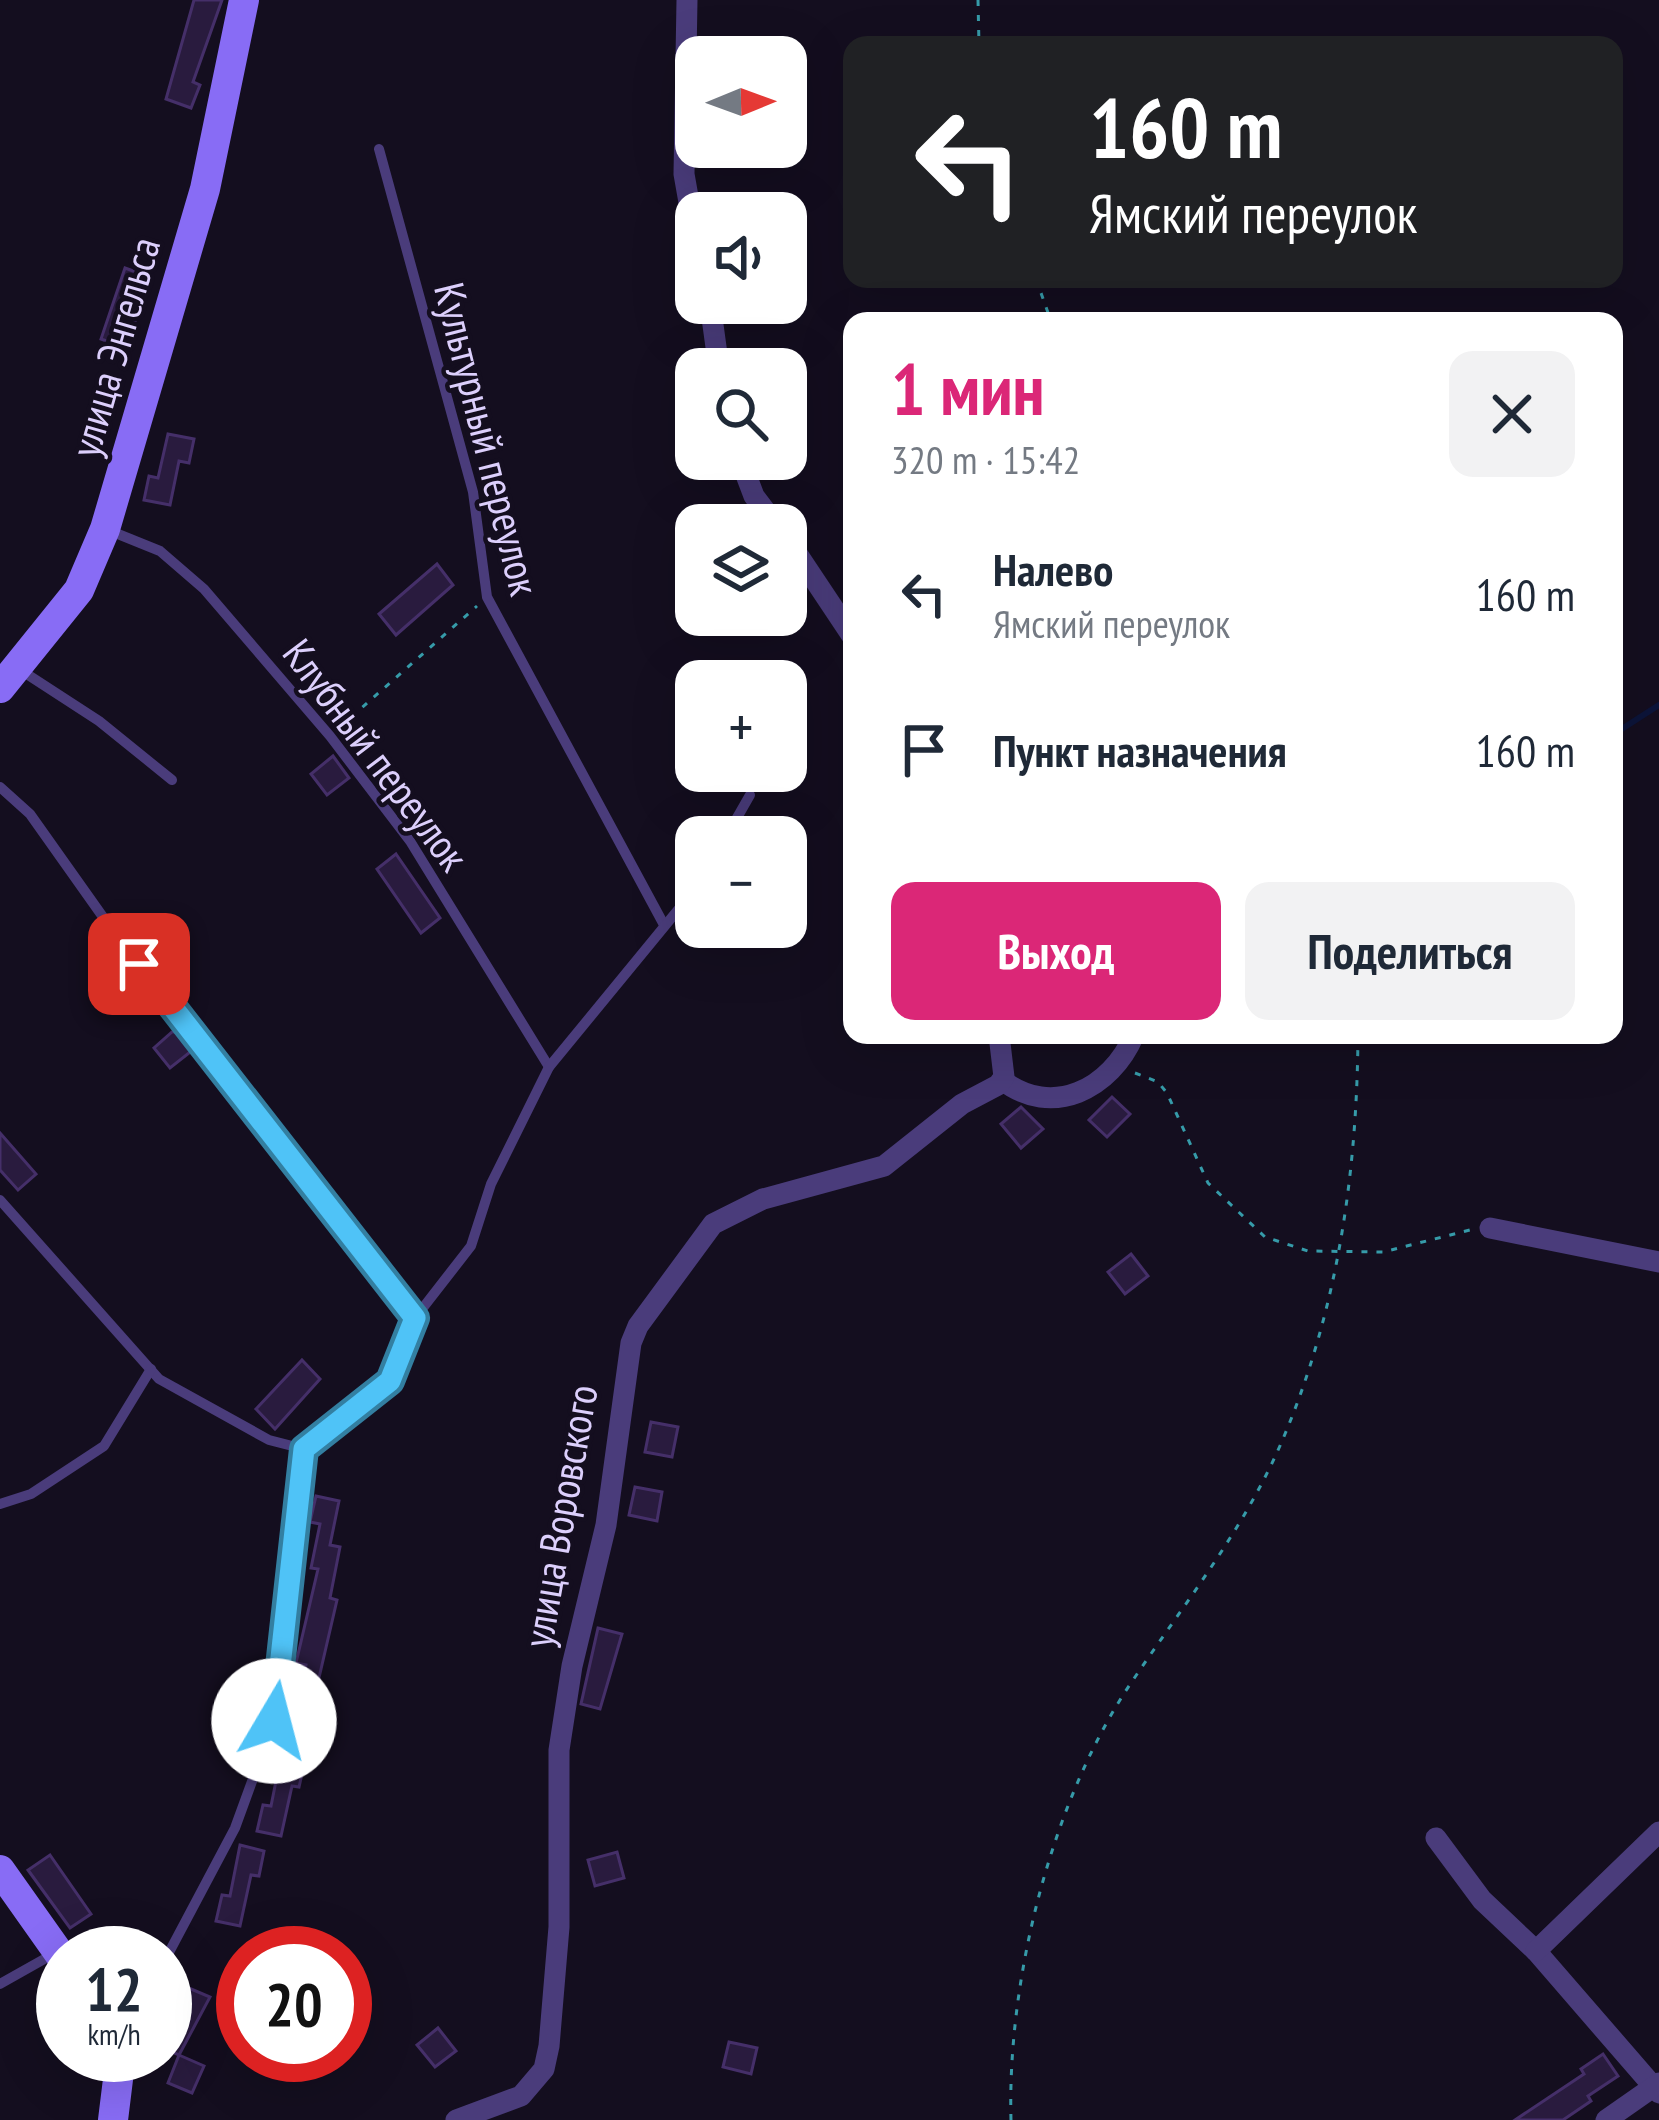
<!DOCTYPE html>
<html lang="ru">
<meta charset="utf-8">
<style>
:root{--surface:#fff;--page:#f2f2f3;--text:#1f2937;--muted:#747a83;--accent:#db2777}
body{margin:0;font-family:"PT Sans Narrow",sans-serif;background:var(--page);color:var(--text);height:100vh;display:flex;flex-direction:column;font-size:45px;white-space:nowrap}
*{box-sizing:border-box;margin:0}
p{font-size:39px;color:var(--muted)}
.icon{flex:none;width:66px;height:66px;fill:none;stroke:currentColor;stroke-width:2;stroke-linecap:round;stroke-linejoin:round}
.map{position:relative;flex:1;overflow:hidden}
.sheet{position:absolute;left:843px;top:312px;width:780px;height:732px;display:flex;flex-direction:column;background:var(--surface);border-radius:24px;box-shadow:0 12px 48px #0002}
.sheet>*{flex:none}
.top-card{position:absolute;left:843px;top:36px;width:780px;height:252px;border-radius:24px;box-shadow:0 12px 48px #0002;background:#202124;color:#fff;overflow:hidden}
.needle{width:78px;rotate:89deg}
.buttons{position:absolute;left:675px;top:36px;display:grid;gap:24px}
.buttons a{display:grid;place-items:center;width:132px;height:132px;border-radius:24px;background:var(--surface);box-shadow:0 12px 48px #0002;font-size:60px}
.speed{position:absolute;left:36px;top:1926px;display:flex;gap:24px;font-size:60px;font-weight:700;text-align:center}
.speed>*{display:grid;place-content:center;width:156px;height:156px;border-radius:50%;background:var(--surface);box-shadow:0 12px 48px #0002;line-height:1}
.speed small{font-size:30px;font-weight:400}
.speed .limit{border:18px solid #d22;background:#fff;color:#111}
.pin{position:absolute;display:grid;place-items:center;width:102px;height:102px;color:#fff;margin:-51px;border-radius:24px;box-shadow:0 6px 18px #0006}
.me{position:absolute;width:132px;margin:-66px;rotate:8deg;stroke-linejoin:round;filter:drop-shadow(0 0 9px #0008)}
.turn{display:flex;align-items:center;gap:42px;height:252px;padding:0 48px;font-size:54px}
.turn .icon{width:156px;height:156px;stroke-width:2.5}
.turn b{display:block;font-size:84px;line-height:102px}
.round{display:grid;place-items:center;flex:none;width:126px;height:126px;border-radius:24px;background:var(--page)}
.summary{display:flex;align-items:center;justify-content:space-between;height:204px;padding:0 48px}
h1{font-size:72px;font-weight:700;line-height:90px;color:var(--accent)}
.action{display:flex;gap:24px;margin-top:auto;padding:24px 48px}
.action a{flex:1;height:138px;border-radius:24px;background:var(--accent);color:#fff;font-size:48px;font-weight:700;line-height:138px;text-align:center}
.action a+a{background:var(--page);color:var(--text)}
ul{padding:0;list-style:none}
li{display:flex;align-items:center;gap:36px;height:156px;padding:0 48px}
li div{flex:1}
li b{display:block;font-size:45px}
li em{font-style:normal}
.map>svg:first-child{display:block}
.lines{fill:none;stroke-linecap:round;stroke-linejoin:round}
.stream{stroke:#0c1439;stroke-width:6}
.building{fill:#291b3e;stroke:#452f69;stroke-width:3}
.path{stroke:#369ba9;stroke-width:3;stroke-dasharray:6 9;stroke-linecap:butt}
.lane{stroke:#4a3c7b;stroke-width:10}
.street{stroke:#4a3c7b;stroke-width:21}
.secondary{stroke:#886cf5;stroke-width:30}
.route-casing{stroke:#337fa1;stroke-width:30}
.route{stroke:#4fc3f7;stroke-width:21}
.labels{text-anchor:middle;stroke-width:9;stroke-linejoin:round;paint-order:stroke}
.street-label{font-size:42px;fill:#dccffc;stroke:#140e1f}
</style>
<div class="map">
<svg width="1659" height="2120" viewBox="0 0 1659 2120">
<rect width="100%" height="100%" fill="#140e1f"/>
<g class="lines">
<!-- stream -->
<polyline class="stream" points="1614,734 1659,705"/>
</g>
<!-- building -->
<g class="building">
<polygon points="194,0 222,0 193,82 200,85 191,108 166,99"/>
<polygon points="125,268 150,277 126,348 101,339"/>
<polygon points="168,434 194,439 189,463 179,461 170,505 144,500 149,476 158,478"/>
<polygon points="437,564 453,585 396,635 379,614"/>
<polygon points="333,756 349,778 327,795 311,774"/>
<polygon points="396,854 440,918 421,933 377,869"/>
<polygon points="172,1032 180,1032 194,1049 170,1068 154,1048"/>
<polygon points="1112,1097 1130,1114 1107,1137 1089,1120"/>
<polygon points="1021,1107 1043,1129 1021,1148 1001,1124"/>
<polygon points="0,1133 36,1174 18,1190 0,1170"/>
<polygon points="1131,1254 1148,1276 1125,1294 1108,1272"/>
<polygon points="302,1360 320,1379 275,1429 256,1409"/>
<polygon points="651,1422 678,1427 672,1457 645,1452"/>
<polygon points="635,1487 662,1492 657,1521 629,1515"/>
<polygon points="316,1496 339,1501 330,1545 340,1547 330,1598 337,1600 315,1695 325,1697 319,1723 295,1718 306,1665 296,1663 318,1569 311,1568 320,1524 310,1522"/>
<polygon points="598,1628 622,1634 600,1709 581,1704"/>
<polygon points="281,1756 305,1761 299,1787 292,1786 281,1836 257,1831 263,1805 271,1806"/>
<polygon points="240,1845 264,1851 259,1876 251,1875 240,1926 216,1921 222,1895 230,1896"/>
<polygon points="617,1852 624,1878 595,1886 588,1860"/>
<polygon points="50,1855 91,1914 70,1928 28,1870"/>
<polygon points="184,1986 210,1997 179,2055 165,2049 165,2020"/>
<polygon points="438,2028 456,2051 435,2067 417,2045"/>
<polygon points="729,2042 757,2048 751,2074 723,2067"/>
<polygon points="1603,2054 1618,2076 1588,2096 1591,2101 1563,2120 1515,2120 1584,2074 1581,2069"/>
<polygon points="179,2055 204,2066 192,2093 168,2083"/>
</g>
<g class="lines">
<!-- path -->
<g class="path">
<polyline points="978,0 979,45"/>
<polyline points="1036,279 1051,321"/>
<polyline points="340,727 477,606"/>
<polyline points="1135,1073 1158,1082 1167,1093 1208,1183 1265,1237 1308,1251 1383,1252 1470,1230"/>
<path d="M 1011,2120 C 1007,1979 1052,1798 1133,1680 C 1187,1600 1248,1524 1285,1434 C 1338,1307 1357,1172 1358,1035"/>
</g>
<!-- lane -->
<g class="lane">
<polyline points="379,149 473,492 487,597 663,923"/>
<polyline points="108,530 160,551 204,589 330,736 410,841 549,1067"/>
<polyline points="19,669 99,721 172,780"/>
<polyline points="0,787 30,814 103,917 415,1318"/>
<polyline points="726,837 750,795"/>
<polyline points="0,1200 159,1379 269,1440 304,1449"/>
<polyline points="0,1504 31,1494 104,1446 151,1369"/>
<polyline points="165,1960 235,1828 274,1721 304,1449 390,1381 415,1318 471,1246 491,1184 549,1067 696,888"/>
<polyline points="0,1984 55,1953"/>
</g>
<!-- street -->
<g class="street">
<polyline points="687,0 684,174 696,242"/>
<polyline points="710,303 719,369"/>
<polyline points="740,459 754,496 776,525"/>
<polyline points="786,537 852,636"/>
<path d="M 1002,1080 C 1052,1119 1111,1089 1134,1035"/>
<polyline points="1490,1228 1659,1262"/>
<polyline points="1436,1838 1482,1900 1536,1951 1659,2093"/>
<polyline points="1536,1951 1659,1832"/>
<polyline points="456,2120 521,2096 544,2069 549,2046 559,1927 559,1750 572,1666 606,1525 631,1343 638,1326 713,1224 763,1199 884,1166 962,1104 998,1085 1004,1077 999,1035"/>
<polyline points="1606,2120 1659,2083"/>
</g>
<!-- secondary -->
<g class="secondary">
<polyline points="0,688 79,590 105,529 205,189 244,0"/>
<polyline points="0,1870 63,1959"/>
<polyline points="113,2120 121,2055"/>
</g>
</g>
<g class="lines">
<defs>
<polyline id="route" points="139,964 415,1318 390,1381 304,1449 274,1721"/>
</defs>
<!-- route casing -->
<use href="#route" class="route-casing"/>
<!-- route -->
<use href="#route" class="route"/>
</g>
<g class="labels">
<!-- street labels -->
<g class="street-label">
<text transform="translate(115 347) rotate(-74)" y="15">улица Энгельса</text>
<text transform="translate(487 439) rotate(76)" y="15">Культурный переулок</text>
<text transform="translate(376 755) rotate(53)" y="15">Клубный переулок</text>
<text transform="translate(560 1516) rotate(-80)" y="15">улица Воровского</text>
</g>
</g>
</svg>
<div class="buttons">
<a><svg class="needle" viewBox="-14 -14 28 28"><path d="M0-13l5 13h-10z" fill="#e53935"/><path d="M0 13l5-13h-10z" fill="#747a83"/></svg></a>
<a><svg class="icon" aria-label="sound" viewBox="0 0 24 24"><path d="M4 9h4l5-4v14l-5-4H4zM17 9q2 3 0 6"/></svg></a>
<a><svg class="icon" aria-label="search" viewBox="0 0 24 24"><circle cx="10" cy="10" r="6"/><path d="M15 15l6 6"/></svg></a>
<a><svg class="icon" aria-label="layers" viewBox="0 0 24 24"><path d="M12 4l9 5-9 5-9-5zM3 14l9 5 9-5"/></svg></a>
<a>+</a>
<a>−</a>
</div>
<div class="speed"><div>12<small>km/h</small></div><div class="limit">20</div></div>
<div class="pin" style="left:139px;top:964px;background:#d93025"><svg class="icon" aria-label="arrive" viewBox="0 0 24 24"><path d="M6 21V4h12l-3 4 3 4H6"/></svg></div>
<svg class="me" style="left:274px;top:1721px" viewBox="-20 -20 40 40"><circle r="19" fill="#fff"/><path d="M0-13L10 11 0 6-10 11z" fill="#4fc3f7"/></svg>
<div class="top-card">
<div class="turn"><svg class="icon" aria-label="left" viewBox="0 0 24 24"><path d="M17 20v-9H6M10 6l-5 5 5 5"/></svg><div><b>160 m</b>Ямский переулок</div></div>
</div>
<section class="sheet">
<div class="summary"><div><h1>1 мин</h1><p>320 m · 15:42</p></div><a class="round"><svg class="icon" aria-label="close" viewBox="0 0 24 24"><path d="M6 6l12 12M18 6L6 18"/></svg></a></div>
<ul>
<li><svg class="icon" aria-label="left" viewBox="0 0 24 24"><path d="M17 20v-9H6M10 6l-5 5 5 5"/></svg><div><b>Налево</b><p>Ямский переулок</p></div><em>160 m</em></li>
<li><svg class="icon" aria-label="arrive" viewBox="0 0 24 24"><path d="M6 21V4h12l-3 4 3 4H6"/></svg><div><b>Пункт назначения</b></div><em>160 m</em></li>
</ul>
<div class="action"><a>Выход</a><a>Поделиться</a></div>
</section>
</div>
